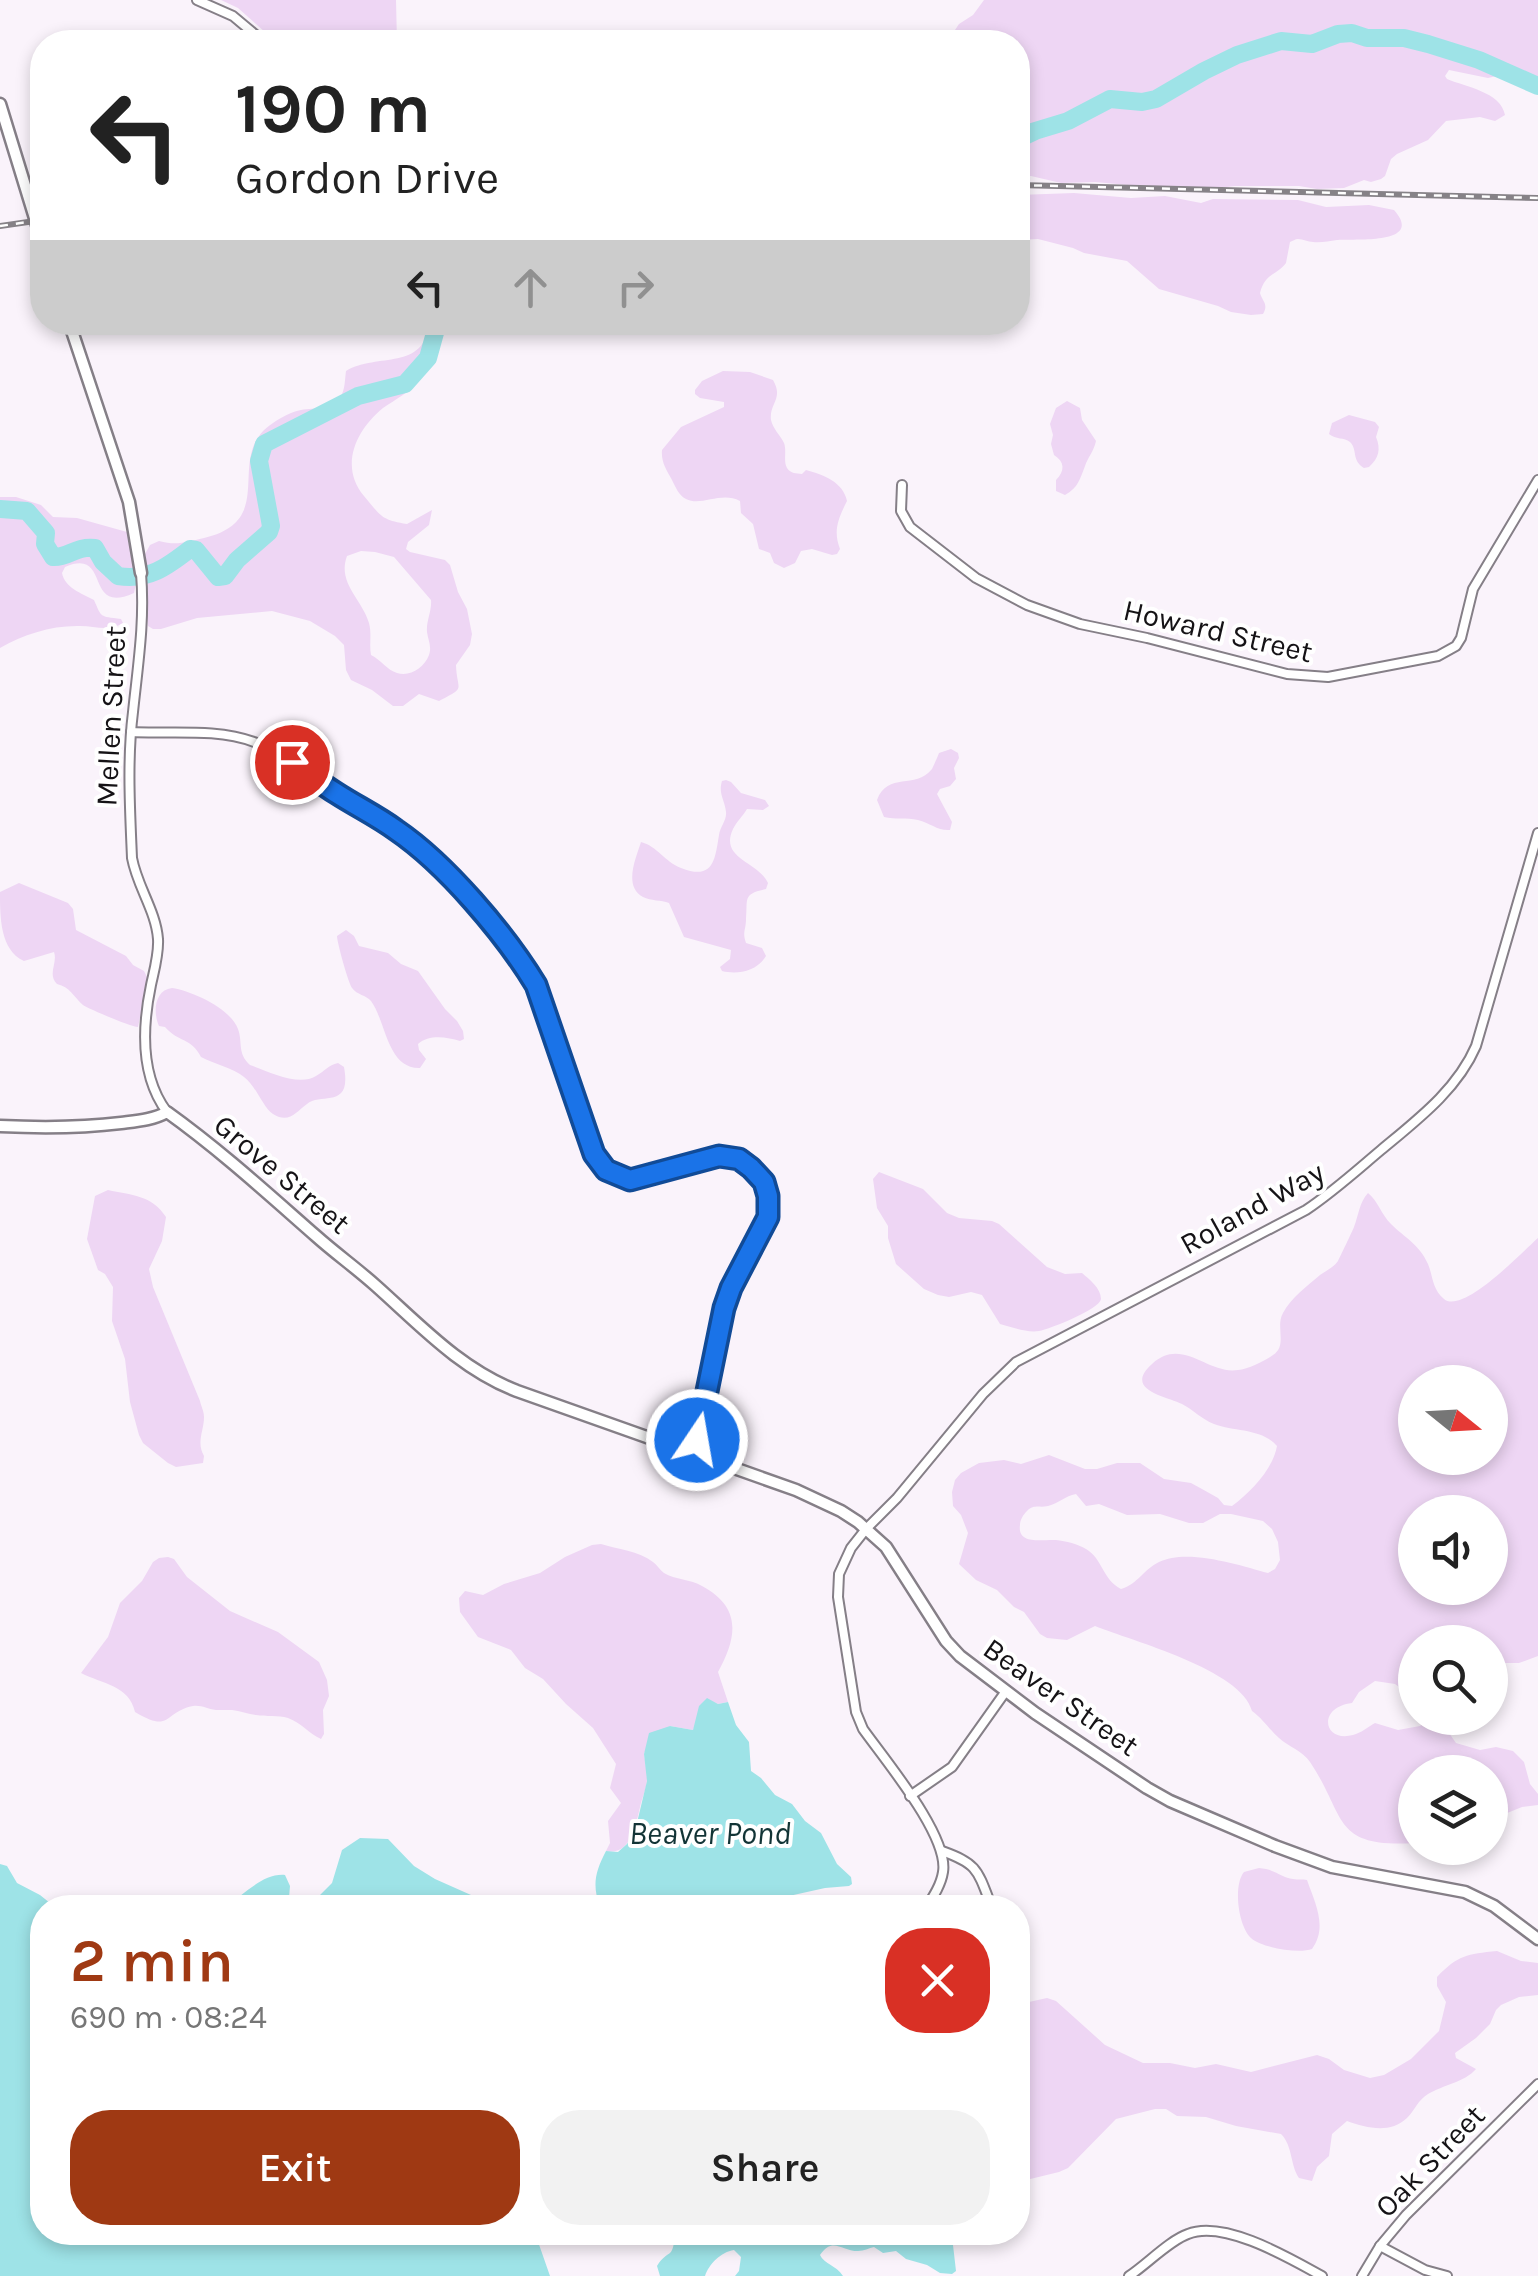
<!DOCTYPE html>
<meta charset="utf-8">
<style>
:root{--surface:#fff;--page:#f2f2f2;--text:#222;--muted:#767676;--accent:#9f3913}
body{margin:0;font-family:Karla,sans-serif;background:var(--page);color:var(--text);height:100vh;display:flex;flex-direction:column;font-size:38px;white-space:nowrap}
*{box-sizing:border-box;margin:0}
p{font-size:32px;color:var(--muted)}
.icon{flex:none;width:55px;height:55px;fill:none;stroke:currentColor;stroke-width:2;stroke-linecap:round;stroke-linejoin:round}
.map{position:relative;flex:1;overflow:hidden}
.side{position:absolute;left:30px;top:1895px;width:1000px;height:350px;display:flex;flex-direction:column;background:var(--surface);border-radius:40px;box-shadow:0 5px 15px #0003}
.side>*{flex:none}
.banner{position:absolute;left:30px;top:30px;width:1000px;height:305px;border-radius:40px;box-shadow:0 5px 15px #0003;background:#fff;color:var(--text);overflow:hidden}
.needle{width:65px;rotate:108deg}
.controls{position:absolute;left:1398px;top:1365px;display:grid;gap:20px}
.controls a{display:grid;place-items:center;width:110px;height:110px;border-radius:50%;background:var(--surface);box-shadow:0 5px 15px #0003;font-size:50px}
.pin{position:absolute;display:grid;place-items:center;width:85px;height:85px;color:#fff;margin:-42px;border:5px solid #fff;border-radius:50%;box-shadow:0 2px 10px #0007}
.me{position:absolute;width:110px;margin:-55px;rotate:12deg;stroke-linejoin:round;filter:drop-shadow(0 0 8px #0008)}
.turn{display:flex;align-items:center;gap:35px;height:210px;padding:0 40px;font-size:45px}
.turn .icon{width:130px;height:130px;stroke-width:2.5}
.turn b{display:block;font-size:70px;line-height:85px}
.lanes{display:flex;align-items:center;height:95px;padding:0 40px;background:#0003;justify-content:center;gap:50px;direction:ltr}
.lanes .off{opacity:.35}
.round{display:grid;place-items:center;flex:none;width:105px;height:105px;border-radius:40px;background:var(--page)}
.headline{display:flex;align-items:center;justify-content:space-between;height:170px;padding:0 40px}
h1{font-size:60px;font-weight:600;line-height:75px;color:var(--accent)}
.button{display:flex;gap:20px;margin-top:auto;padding:20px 40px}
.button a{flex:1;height:115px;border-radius:40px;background:var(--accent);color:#fff;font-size:40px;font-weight:600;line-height:115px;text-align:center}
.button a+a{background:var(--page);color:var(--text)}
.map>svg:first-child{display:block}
.green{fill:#eed6f4;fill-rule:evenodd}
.water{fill:#9ee3e7}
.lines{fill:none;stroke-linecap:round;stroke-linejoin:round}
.river{stroke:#9ee3e7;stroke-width:18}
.minor-casing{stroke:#857f87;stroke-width:12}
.tertiary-casing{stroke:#857f87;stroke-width:15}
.minor{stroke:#fff;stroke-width:8}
.tertiary{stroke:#fff;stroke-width:10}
.rail-casing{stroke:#868287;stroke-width:6}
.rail{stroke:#fff;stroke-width:2.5;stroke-dasharray:8;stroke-linecap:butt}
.route-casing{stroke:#114b97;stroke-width:25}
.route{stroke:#1a73e8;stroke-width:18}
.labels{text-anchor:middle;stroke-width:8;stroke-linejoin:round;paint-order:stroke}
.street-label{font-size:30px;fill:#151316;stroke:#fff}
.water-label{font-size:32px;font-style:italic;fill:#123436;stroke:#fff}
</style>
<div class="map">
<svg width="1538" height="2276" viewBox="0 0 1538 2276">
<rect width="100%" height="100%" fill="#faf3fb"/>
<!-- green -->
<g class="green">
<polygon points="221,0 396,0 397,42 276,42 238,8"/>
<path d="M 984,0 L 1538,0 L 1538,94 L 1501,75 L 1488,78 L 1449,70 L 1445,76 L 1447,79 C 1466,87 1501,92 1505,115 L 1495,121 L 1480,117 L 1446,121 L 1428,140 L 1397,154 L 1391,159 L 1385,176 L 1381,179 L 1371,182 L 1364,180 L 1344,188 L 1317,189 L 1299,186 L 1235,186 L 1194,191 L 1095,182 L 1061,183 L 1031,176 L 1018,177 L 1018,42 L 947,42 L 959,24 L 973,15 Z"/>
<path d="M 1074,193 L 1131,198 L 1165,196 L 1201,203 L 1213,199 L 1298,200 L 1326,207 L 1369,205 L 1394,210 C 1426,246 1350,238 1337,240 C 1329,241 1321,243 1313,242 C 1308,242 1303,239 1298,239 C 1295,239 1293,241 1290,242 L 1286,263 C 1276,276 1265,273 1260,293 C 1262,301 1269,304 1263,314 L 1251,315 L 1231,312 L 1218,306 L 1159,289 L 1127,261 L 1084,253 L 1073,248 L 1038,239 L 1018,240 L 1018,195 Z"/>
<path d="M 429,323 L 443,323 C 438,344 433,362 419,380 C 409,393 396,399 383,408 C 356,430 339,466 364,496 C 381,516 381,520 407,524 L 432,510 L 429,525 L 408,542 L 406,549 L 410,552 L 445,560 L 450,565 L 458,592 L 467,609 L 472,634 L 470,645 L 456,665 C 457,692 467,686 439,701 L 419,694 L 403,706 L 393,706 L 372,690 L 351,680 L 346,670 L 344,645 L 335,636 L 310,621 L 272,611 L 197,618 L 161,629 L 153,629 L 148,626 L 143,585 L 148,575 L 145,554 L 150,545 L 159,541 C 177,546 186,542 204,538 C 281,520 222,456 273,423 C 280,418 293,411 301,410 C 315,407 333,412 342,394 C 345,388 345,378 346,371 C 378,352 424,372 429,323 ZM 361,551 L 375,552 L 394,557 L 431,600 C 432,611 426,621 427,632 C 428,640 432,646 429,655 C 424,668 410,677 397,673 C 387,670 381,660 371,655 C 369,644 372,634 369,623 C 362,599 337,583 347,556 Z"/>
<path d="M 723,371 L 750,372 L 773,380 C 784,399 769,403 771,420 C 773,429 780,435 784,443 C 787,451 783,461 787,468 C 791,474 796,473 802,474 L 806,470 C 824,475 843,482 847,501 C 838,519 833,531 840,549 L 837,554 L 832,555 L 812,549 L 801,551 L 795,563 L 784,568 L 774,563 L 770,553 L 759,549 L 753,524 L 741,513 L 740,501 C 721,491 701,507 686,499 C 679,496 675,486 672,480 C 666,469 661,462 662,450 L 681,427 L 724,407 L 724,402 L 700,398 L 695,394 L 695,390 L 702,381 Z"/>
<path d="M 1067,401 L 1080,408 L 1082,420 L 1096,441 C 1094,451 1088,457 1085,466 C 1080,479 1078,488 1065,495 L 1056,491 L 1056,480 C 1065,471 1065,462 1054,455 L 1051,444 L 1053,435 L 1050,424 L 1056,408 Z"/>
<path d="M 1349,415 L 1375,422 L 1379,427 L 1376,437 C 1381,449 1379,458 1369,467 L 1364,468 C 1351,460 1358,450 1350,442 C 1344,437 1336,440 1329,434 L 1332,423 Z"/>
<path d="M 0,497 L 16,497 L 41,505 L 53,517 L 77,518 L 127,532 L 130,536 L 134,573 L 137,579 L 134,593 C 83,616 112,547 65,567 L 62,573 C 65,588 81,593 94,600 C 102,618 99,616 121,619 L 123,623 C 107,633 94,625 77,626 C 49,626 23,635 0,648 Z"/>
<path d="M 951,749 L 958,753 L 959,758 L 954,768 L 956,779 L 950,786 L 940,789 L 937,794 L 952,822 L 950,830 C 938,831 930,823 918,820 C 906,817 895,820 884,817 L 877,800 C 888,771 915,790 932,769 C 933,767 938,756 939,753 Z"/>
<path d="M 726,780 L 731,782 L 741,793 L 765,800 L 769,806 L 763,810 L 747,809 C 743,816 737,821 733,829 C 719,859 758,861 768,883 L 766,889 C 742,894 748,899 746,919 C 746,930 742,932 746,943 L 762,948 L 766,956 C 757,971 738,975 722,971 L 720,967 L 730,959 L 731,950 L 684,937 L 669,903 C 661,900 651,901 643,897 C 623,886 636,858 641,842 C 657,846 665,862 681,868 C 714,881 715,859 719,835 C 720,827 727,820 726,812 C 725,800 718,794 722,781 Z"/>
<path d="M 19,883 L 68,903 L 73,909 L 76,930 L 126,956 L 133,965 L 144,971 L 147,977 L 147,983 L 138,1027 C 131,1027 89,1009 83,1005 C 73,996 70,987 57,984 C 47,974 58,963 54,952 L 24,961 C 0,950 0,917 0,892 Z"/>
<path d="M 346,930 L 354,936 L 359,946 L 388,953 L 401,964 L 418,971 L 445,1009 L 457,1021 L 463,1031 L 464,1039 L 460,1041 C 447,1037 429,1034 418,1044 L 419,1050 L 426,1059 L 420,1068 C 387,1069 386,1021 371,1001 C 366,995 357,995 352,988 C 348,982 337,942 337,936 Z"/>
<path d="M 172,988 C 192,991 230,1008 238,1029 C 243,1043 237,1053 250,1065 C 268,1071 298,1087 316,1076 C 325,1071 328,1065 338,1063 L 344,1067 C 352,1110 321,1092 307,1104 C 296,1112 289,1124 273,1114 C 263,1108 257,1087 244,1077 C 233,1068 214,1064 201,1057 C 191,1037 179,1043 165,1027 L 159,1026 C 153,1013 154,990 172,988 Z"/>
<path d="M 879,1172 L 923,1189 L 947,1213 L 959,1218 L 992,1221 L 999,1224 L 1047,1267 L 1065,1274 L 1082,1273 C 1089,1279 1101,1288 1101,1299 C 1100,1309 1050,1329 1039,1331 C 1027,1333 1012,1327 1000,1324 L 982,1295 L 971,1292 L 949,1297 L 938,1295 L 924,1289 L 896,1264 L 888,1238 L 888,1226 L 877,1208 L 873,1179 Z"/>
<path d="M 108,1190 C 131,1195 152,1195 166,1217 L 162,1241 L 149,1269 L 153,1287 L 200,1401 C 201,1406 204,1411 204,1417 C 204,1431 196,1442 204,1456 L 203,1463 L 176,1467 L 168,1463 L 143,1443 L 139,1435 L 130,1402 L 125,1359 L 112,1321 L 113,1287 L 105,1274 L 98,1270 L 87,1239 L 95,1196 Z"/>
<path d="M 1368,1193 C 1378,1201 1381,1214 1391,1224 C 1405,1238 1419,1244 1428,1264 C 1433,1276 1432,1289 1444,1299 C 1463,1315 1523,1251 1538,1238 L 1538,1656 L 1519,1663 L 1490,1663 L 1490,1642 L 1415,1642 L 1415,1699 L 1395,1684 L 1375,1681 L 1359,1692 L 1352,1703 C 1317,1707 1323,1743 1353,1735 C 1361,1733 1368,1727 1375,1723 L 1398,1730 L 1420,1726 L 1430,1718 L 1447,1718 L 1449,1733 L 1456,1743 L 1480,1750 L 1496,1747 L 1513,1751 L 1524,1762 L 1530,1784 L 1538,1794 L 1538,1805 L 1522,1807 L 1490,1820 L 1490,1772 L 1415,1772 L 1415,1843 C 1331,1848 1347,1817 1310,1762 C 1303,1751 1289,1747 1279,1738 C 1269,1729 1263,1719 1252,1711 C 1242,1670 1132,1641 1095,1626 L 1067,1640 L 1047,1638 L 1040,1634 L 1024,1612 L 1014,1607 L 997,1590 L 976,1580 L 959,1564 L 968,1533 L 961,1515 L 953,1506 L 952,1492 L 955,1480 L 961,1473 L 979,1463 L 1004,1460 L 1021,1464 L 1049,1455 L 1085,1469 L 1097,1469 L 1117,1463 L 1140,1463 L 1164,1479 L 1191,1483 L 1202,1489 L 1218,1498 L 1224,1505 L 1232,1506 C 1251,1492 1273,1469 1277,1446 C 1261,1428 1235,1432 1214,1424 C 1201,1419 1194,1410 1182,1404 C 1166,1396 1123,1390 1152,1364 C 1182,1336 1208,1375 1238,1370 C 1248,1369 1265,1361 1273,1355 C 1288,1345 1275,1327 1283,1313 C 1291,1298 1307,1286 1320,1275 C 1326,1271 1334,1267 1338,1261 C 1340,1257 1352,1232 1354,1227 C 1359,1214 1359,1203 1368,1193 ZM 1415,1382 L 1490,1382 L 1490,1458 L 1415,1458 ZM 1076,1494 L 1086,1506 L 1099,1504 L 1127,1515 L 1160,1514 L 1189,1523 L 1203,1523 L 1220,1514 L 1231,1514 L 1263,1521 L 1272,1529 L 1278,1542 L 1280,1560 L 1275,1569 L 1268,1573 C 1239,1565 1187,1548 1159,1562 C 1144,1569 1138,1584 1121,1589 C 1102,1579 1103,1559 1086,1549 C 1078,1544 1066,1541 1056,1540 C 1044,1539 1017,1546 1020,1525 C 1020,1520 1023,1515 1027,1511 C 1034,1504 1039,1508 1048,1506 C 1059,1503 1065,1496 1076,1494 ZM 1415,1512 L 1490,1512 L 1490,1588 L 1415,1588 Z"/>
<path d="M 601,1544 C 617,1549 639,1551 653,1562 C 657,1565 660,1570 664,1573 C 675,1580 691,1579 702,1586 C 741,1607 738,1636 718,1672 L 728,1702 L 718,1704 L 707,1699 L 693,1730 L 670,1726 L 644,1753 C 645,1761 647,1771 647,1779 C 647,1787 643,1796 641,1803 C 636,1823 632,1856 606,1851 L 610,1843 L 608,1821 L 621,1803 L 610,1788 L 616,1764 L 593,1728 L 566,1704 L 543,1679 L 525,1668 L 511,1650 L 478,1637 L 460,1612 L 459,1598 L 465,1591 L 483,1595 L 504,1584 L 540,1573 L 565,1557 L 592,1545 Z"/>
<path d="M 168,1557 L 174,1559 L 187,1577 L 230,1611 L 278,1632 L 319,1662 L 327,1680 L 329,1696 L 323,1710 L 324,1734 L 321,1739 C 309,1734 302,1723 288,1718 C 278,1715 266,1717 256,1715 C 248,1714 240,1711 232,1710 C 231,1710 217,1710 216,1710 C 207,1709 202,1705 193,1706 C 163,1712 172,1734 135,1712 C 129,1685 102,1684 81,1673 L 108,1637 L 120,1603 L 142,1581 L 153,1562 L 159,1558 Z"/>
<path d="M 1259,1868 C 1275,1869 1282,1878 1293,1879 C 1298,1880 1303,1879 1307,1880 C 1315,1903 1328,1927 1312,1949 C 1299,1954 1262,1948 1251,1938 C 1238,1926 1233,1885 1244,1872 Z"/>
<path d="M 1497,1951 L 1521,1961 L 1538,1963 L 1538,1995 L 1519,1997 L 1501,2005 L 1496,2010 L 1490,2024 L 1476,2038 L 1455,2053 L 1456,2058 L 1476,2069 C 1465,2082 1443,2085 1428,2094 C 1418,2100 1415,2110 1407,2118 C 1390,2134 1367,2128 1347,2121 L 1332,2134 L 1329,2156 L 1317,2167 L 1312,2181 L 1299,2178 C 1290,2165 1293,2146 1281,2134 L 1236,2126 L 1206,2117 L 1177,2116 L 1166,2109 L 1155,2109 L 1116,2119 L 1068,2168 L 1059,2172 L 1018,2182 L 1018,1997 L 1029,2002 L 1047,1998 L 1056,2001 L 1105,2045 L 1143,2063 L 1170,2063 L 1195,2068 L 1216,2064 L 1251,2072 L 1317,2055 L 1329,2059 L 1344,2070 L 1370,2078 L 1384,2075 L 1411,2059 L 1439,2031 L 1446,2002 L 1437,1986 L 1437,1977 C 1458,1955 1467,1954 1497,1951 Z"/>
</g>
<!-- water -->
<g class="water">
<path d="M 707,1698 L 718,1704 L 728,1702 L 736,1725 L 749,1742 L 751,1771 L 761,1778 L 775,1795 L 792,1804 L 805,1821 L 821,1833 L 837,1864 L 851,1877 L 852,1884 L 849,1886 L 825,1888 L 789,1896 L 769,1896 L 750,1907 L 600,1907 C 592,1885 595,1872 606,1851 L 618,1852 L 627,1844 L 635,1831 L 647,1781 L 644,1754 L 649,1733 L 670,1726 L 693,1730 L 699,1706 Z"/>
<path d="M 360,1838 L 388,1839 L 414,1866 L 435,1879 L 498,1907 L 226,1907 C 243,1895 263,1873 285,1875 L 290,1886 L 289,1898 L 306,1900 L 319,1896 L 332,1883 L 342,1850 Z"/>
<polygon points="0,1864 7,1866 17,1883 40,1895 55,1907 42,1908 42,2232 535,2233 550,2276 0,2276"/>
<path d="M 675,2232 L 948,2233 L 947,2238 L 953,2245 L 956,2271 L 952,2274 L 940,2273 L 927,2265 L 906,2259 L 896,2251 L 883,2253 L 874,2247 C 869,2248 864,2251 858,2251 C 841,2251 833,2236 820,2255 C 824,2264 836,2265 843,2276 L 735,2276 L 739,2271 L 741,2257 L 734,2250 C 721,2252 709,2264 705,2276 L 660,2276 L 657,2266 C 669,2247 673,2262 675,2232 Z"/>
</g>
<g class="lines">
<!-- river -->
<g class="river">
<polyline points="1018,139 1035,131 1068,121 1110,99 1142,102 1156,99 1204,71 1237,55 1281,41 1312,44 1338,34 1352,33 1367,38 1404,38 1428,44 1479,60 1538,86"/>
<path d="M 0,509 L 27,511 L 46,533 L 45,544 L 53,557 C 69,558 74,546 95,548 L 103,562 L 118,576 C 148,581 167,567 190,549 L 196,550 L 218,577 L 225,576 L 237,560 L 269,532 L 271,526 L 259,461 L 264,444 L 358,396 L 405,384 L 428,358 L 438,322"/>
</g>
<defs>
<g id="minor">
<polyline points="197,0 233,16 264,42"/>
<polyline points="902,485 901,511 910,527 976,578 1027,605 1080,624 1147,638 1287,674 1328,677 1438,656 1456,646 1461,638 1473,589 1538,480"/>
<path d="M 141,573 C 145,621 138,664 133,712 C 127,760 130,810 132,858 C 137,886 156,911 158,939 C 159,954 154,971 151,985 C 142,1028 140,1076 167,1112"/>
<path d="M 131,732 C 171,734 217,728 254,742 C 283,752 307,774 332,791 C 353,805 377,816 398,831 C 449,868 503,931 536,985 L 594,1154 L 605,1169 L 630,1181 L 719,1157 L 739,1159 L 751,1167 L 764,1182 L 768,1196 L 768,1217 L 731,1289 L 724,1308 L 695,1454"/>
<polyline points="910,1796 952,1767 1006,1691"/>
<path d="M 942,1851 C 975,1863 977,1868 989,1900"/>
<path d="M 926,1908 C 933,1897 941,1885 943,1872 C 949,1836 885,1760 863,1729 L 856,1712 L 838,1597 L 839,1574 L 851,1548 L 866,1529 L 897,1498 L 983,1394 L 1016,1362 L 1306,1210 C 1333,1192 1356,1171 1381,1150 C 1417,1120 1457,1090 1476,1046 L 1538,833"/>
<polyline points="1380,2246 1425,2270 1447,2276"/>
<path d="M 1129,2276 C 1146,2265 1170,2240 1188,2234 C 1224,2219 1291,2259 1322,2276"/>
<polyline points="1362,2276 1380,2246 1406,2215 1538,2084"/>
</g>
<g id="tertiary">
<polyline points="0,104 42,241"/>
<polyline points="69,322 129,502 141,573"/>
<path d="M 0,1126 C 41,1128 80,1128 121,1123 C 137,1121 153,1120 167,1112 C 220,1150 267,1193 316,1236 C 335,1253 356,1268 375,1285 C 420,1325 460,1369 517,1391 L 796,1490 L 841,1511 L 858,1522 L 886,1547 L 946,1641 L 960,1656 L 1035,1713 L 1147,1788 L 1170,1801 L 1275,1846 L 1332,1867 L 1465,1892 L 1494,1906 L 1538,1939"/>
</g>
</defs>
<!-- minor casing -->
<use href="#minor" class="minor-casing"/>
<!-- tertiary casing -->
<use href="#tertiary" class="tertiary-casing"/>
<!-- minor -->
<use href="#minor" class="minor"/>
<!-- tertiary -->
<use href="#tertiary" class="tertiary"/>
<defs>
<g id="rail">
<polyline points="1018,185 1538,198"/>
<polyline points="0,226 42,220"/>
</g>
</defs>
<!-- rail casing -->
<use href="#rail" class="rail-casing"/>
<!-- rail -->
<use href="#rail" class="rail"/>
</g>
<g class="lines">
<defs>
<path id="route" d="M 292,762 C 307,772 321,784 336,793 C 356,806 377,816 396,830 C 446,864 505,934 536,985 L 594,1154 L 606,1170 L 630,1180 L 719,1156 L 739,1159 L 751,1168 L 764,1182 L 768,1196 L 768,1217 L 731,1288 L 724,1308 L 697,1440"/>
</defs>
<!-- route casing -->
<use href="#route" class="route-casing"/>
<!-- route -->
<use href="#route" class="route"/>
</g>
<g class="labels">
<!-- street labels -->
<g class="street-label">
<text transform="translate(1218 631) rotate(13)" y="10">Howard Street</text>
<text transform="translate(111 716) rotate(-87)" y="10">Mellen Street</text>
<text transform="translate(282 1174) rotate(40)" y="10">Grove Street</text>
<text transform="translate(1252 1208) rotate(-29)" y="10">Roland Way</text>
<text transform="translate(1061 1697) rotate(35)" y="10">Beaver Street</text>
<text transform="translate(1430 2161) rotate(-46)" y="10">Oak Street</text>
</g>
<!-- water labels -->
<g class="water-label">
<text x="710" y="1844">Beaver Pond</text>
</g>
</g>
</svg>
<div class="controls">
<a><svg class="needle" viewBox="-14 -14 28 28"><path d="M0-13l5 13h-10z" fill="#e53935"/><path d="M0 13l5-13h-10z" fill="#767676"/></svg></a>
<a><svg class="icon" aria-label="sound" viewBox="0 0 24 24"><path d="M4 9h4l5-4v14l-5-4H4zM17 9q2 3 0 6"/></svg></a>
<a><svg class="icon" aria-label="search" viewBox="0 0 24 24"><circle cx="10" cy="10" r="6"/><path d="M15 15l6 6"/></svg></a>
<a><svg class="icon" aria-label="layers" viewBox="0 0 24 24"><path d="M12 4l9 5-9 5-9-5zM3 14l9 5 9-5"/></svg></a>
</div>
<div class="pin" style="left:292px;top:762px;background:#d93025"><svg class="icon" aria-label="arrive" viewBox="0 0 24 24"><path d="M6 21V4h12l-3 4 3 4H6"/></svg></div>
<svg class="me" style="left:697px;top:1440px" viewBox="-20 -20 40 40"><circle r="17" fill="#1a73e8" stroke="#fff" stroke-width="3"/><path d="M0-11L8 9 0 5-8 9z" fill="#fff"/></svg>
<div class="banner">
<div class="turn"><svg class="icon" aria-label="left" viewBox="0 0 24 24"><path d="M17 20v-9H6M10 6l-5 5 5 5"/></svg><div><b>190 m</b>Gordon Drive</div></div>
<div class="lanes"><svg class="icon" aria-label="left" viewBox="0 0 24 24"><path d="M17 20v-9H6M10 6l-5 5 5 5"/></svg><svg class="icon off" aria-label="ahead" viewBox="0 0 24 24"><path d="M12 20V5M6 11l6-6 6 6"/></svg><svg class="icon off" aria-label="right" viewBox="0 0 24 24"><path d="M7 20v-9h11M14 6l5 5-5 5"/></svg></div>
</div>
<section class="side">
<div class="headline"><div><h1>2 min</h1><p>690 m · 08:24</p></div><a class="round" style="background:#d93025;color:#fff"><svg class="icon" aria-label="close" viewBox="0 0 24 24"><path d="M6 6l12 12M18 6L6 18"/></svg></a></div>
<div class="button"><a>Exit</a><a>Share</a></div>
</section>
</div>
